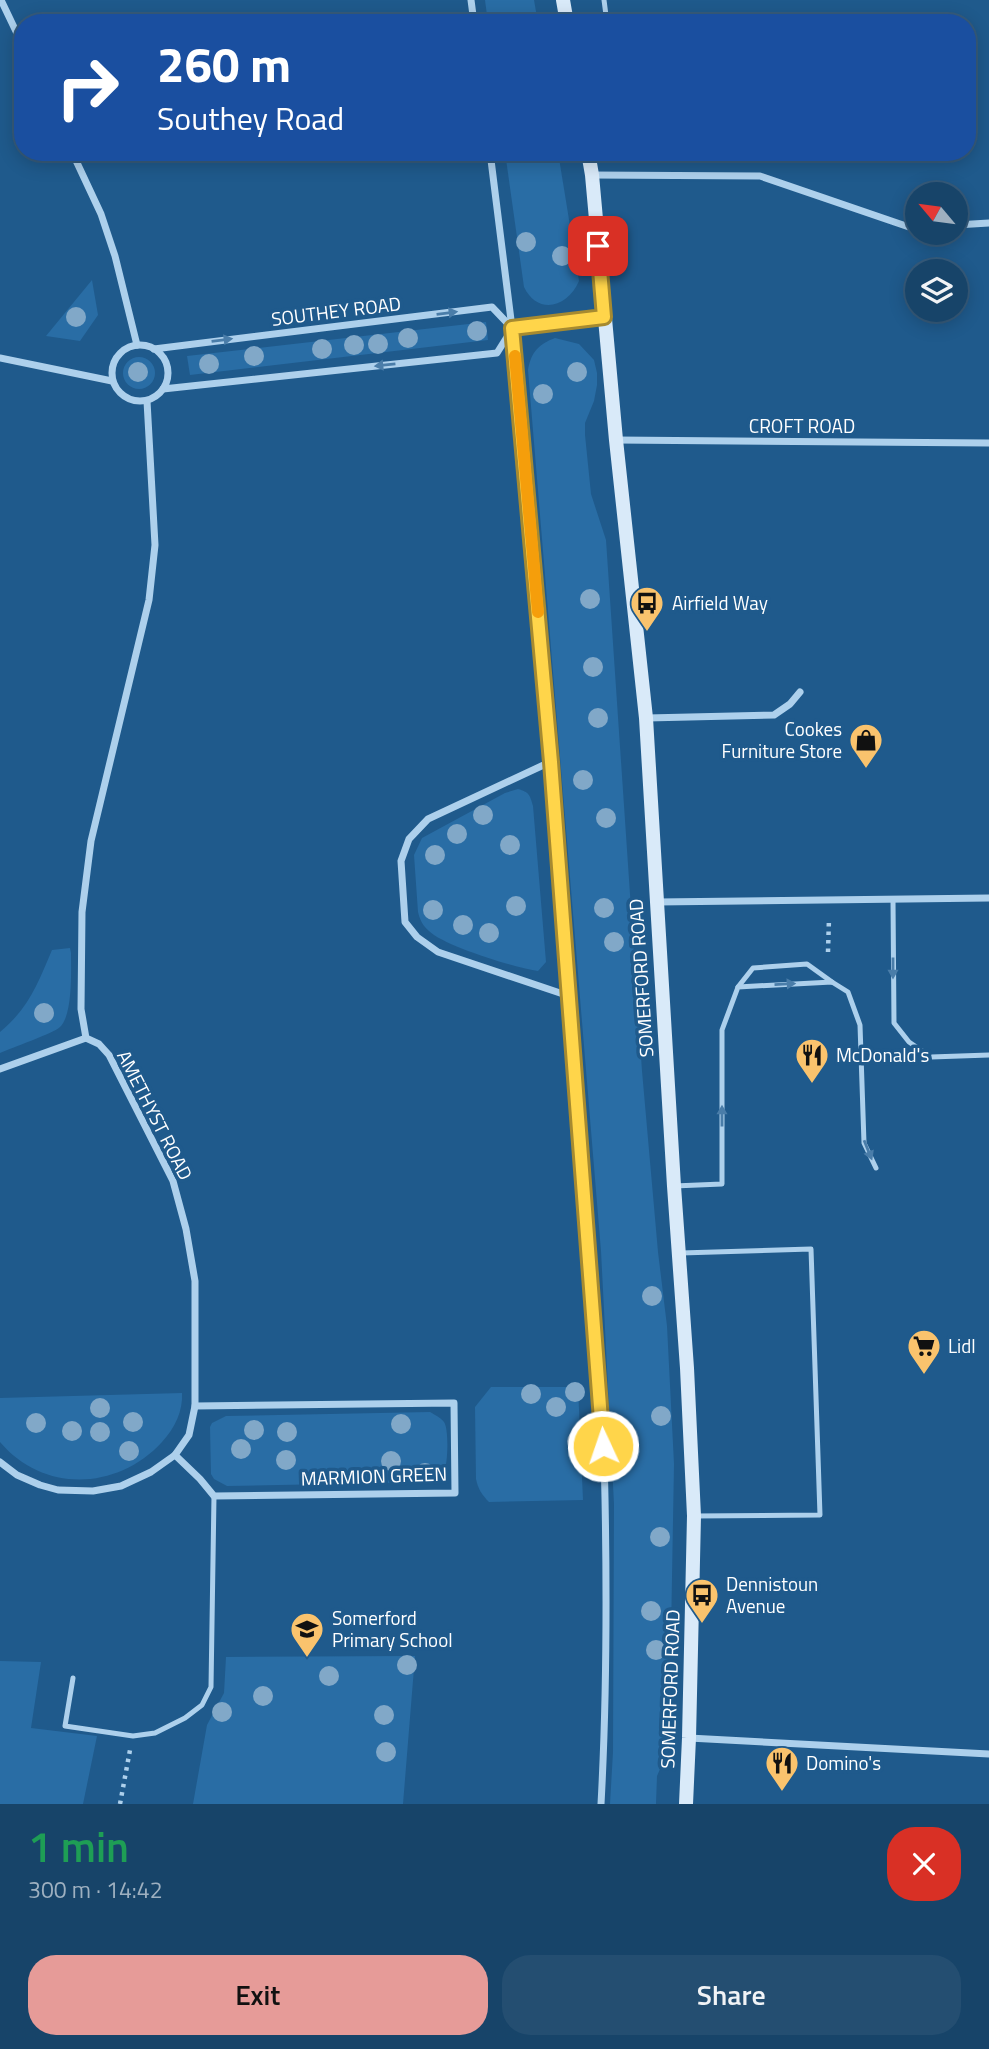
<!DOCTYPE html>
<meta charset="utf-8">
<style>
:root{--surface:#174469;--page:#244e71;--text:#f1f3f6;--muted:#9eb0c0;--line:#365c7d;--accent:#e69b98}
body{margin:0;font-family:"Titillium Web",sans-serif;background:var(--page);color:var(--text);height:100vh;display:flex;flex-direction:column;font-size:26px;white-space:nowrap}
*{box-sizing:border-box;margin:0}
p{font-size:23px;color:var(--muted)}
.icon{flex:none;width:38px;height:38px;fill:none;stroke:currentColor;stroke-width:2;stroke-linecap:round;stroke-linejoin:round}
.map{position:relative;height:1804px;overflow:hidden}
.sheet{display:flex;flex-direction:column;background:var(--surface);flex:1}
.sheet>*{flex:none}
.top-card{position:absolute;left:14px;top:14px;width:962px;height:147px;border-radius:28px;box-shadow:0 4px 18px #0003,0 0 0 2px var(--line);background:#1a4fa0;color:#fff;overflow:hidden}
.needle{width:46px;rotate:299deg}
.buttons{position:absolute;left:905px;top:182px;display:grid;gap:14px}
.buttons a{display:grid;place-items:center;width:63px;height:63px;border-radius:50%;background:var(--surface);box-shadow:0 4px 18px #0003,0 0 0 2px var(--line);font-size:35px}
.pin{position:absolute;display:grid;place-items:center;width:60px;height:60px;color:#fff;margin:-30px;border-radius:14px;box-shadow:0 4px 10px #0006}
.me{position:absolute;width:77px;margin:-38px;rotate:357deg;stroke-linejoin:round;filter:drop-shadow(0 0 5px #0008)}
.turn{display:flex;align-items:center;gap:24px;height:147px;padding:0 28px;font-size:32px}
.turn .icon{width:91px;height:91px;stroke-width:2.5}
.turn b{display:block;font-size:49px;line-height:60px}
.round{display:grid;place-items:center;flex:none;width:74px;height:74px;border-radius:28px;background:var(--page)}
.head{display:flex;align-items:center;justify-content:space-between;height:119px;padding:0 28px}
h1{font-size:42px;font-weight:600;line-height:52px;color:#1e9e55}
.cta{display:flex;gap:14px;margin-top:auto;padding:14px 28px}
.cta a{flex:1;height:80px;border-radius:28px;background:var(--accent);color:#111;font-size:28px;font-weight:600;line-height:80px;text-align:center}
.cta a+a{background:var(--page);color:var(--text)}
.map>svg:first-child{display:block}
.green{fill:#296da5}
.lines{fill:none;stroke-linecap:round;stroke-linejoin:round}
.path{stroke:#add0ec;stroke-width:4.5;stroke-dasharray:3.5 5;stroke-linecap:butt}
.lane{stroke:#add0ec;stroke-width:5}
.street{stroke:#add0ec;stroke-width:7}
.secondary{stroke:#d9eaf9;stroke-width:14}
.tree{fill:#81a8c8}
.oneway{fill:#4a7da9}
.route-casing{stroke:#a68a30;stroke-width:18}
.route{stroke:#ffd54a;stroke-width:12}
.slow{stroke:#f59e0b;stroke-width:12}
.labels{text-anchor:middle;stroke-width:7;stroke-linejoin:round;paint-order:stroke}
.street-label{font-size:19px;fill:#fff;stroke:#1f5a8c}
.poi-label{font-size:19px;fill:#fff;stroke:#1f5a8c;text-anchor:start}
</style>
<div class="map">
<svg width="989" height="1804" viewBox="0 0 989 1804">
<rect width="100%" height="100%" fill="#1f5a8c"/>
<!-- green -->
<g class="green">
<polygon points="485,0 534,0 538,23 488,23"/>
<path d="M 505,152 L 558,152 L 579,281 C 568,307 538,316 524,287 Z"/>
<polygon points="92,280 98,315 80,341 46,336"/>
<polygon points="486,322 488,340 190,375 187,356"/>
<path d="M 555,338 L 579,344 L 594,360 L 597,373 L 597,385 L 594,401 L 585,423 L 585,435 L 591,494 L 606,540 L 642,1071 L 658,1252 L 667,1326 L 674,1464 L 669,1748 L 657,1776 L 656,1804 L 610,1804 L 613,1752 L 614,1504 L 601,1251 L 528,370 C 531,352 539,344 555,338 Z"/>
<circle cx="139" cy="373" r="16"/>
<path d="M 518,789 C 529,792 530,795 533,806 L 546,962 L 538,971 C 516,968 444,946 429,931 C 423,926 420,920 418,912 L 414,855 L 422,838 L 505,793 Z"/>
<path d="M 70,948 L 71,953 C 71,970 73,1015 60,1027 C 54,1033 11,1048 0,1053 L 0,1032 C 29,1008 38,983 52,950 Z"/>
<path d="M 491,1387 L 578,1387 L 583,1500 L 489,1502 C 482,1495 478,1489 476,1479 L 475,1407 Z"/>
<path d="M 182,1393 C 183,1411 175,1428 162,1442 C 118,1490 44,1494 0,1442 L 0,1398 Z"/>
<path d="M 430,1412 C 435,1415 440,1417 444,1422 C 449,1429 448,1464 444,1472 C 442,1478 437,1480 431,1482 L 227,1486 L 214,1479 L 211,1474 L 210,1427 L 212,1423 L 226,1416 Z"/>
<polygon points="415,1656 403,1804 193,1804 207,1725 224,1693 226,1657"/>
<polygon points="0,1661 41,1662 31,1728 97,1736 83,1804 0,1804"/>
</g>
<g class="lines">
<!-- path -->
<g class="path">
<polyline points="828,952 829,918"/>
<polyline points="120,1804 130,1750"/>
</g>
<!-- lane -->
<g class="lane">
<polyline points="604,0 607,23"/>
<polyline points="893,900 894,1023 909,1042 931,1057 989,1055"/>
<polyline points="738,987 753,968 807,964 832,982"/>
<polyline points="674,1186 722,1184 722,1030 738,987 832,982 848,992 860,1025 864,1143 876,1168"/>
<polyline points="681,1253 811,1249 820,1515 694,1516"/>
<polyline points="73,1678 65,1726 133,1736 155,1733 185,1718 202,1705 211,1687 214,1496"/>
</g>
<!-- street -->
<g class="street">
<polyline points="1,0 23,46"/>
<polyline points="471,0 474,23"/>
<polyline points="72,152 101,214 115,256 137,345"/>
<path d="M 490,152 L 512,328 L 528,497 L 603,1419 C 607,1547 608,1676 601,1804"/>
<polyline points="592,175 760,176 909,227 917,227"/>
<polyline points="956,225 989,223"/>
<polyline points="512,328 604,317"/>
<circle cx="140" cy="373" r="28"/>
<polyline points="154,349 492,307 512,328"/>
<polyline points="0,358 112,381"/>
<polyline points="163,389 497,353 512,329"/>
<polyline points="616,440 989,443"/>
<polyline points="647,718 774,715 790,704 800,692"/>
<polyline points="550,762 428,819 409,839 401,861 405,922 417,937 438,952 569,996"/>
<polyline points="657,902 989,898"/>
<polyline points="0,1069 86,1038"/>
<polyline points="175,1455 200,1479 214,1496 455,1493 454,1403 195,1406"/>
<polyline points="0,1462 17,1475 40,1485 58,1490 93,1491 121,1486 151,1472 175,1455 189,1435 195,1406 195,1281 186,1229 173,1181 109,1055 99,1044 86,1038 81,1009 82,912 91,841 149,600 155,545 147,401"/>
<polyline points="689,1738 989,1754"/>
</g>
<!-- secondary -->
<g class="secondary">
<polyline points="563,0 567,23"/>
<polyline points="588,152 592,175 616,440 646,718 674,1186 687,1368 694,1516 689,1738 686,1804"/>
</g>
</g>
<!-- trees -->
<g class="tree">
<circle cx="526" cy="242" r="10"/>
<circle cx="562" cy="256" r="10"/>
<circle cx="76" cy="317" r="10"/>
<circle cx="477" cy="331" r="10"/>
<circle cx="408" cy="338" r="10"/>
<circle cx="378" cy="344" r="10"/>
<circle cx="354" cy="345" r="10"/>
<circle cx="322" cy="349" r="10"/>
<circle cx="254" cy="356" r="10"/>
<circle cx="209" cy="364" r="10"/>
<circle cx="138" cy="372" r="10"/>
<circle cx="577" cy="372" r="10"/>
<circle cx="543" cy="394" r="10"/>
<circle cx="590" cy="599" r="10"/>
<circle cx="593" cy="667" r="10"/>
<circle cx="598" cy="718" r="10"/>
<circle cx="583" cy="780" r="10"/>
<circle cx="483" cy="815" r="10"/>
<circle cx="606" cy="818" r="10"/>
<circle cx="457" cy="834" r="10"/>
<circle cx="510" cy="845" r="10"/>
<circle cx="435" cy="855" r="10"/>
<circle cx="516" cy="906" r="10"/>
<circle cx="604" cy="908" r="10"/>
<circle cx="433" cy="910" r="10"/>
<circle cx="463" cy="925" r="10"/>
<circle cx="489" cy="933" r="10"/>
<circle cx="614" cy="942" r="10"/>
<circle cx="44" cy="1013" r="10"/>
<circle cx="652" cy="1296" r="10"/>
<circle cx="575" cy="1392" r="10"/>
<circle cx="531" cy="1394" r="10"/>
<circle cx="556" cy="1407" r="10"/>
<circle cx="100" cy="1408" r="10"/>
<circle cx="661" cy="1416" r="10"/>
<circle cx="133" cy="1422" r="10"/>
<circle cx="36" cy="1423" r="10"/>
<circle cx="401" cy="1424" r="10"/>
<circle cx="254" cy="1430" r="10"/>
<circle cx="72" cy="1431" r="10"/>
<circle cx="100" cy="1432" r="10"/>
<circle cx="287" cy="1432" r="10"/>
<circle cx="577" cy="1441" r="10"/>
<circle cx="241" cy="1449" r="10"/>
<circle cx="129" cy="1451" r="10"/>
<circle cx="286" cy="1460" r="10"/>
<circle cx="391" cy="1461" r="10"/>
<circle cx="425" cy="1473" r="10"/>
<circle cx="660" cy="1537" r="10"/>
<circle cx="651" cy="1611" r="10"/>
<circle cx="656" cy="1650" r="10"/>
<circle cx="407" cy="1665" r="10"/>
<circle cx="329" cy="1676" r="10"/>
<circle cx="263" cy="1696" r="10"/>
<circle cx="222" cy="1712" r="10"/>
<circle cx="384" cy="1715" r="10"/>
<circle cx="386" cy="1752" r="10"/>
</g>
<!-- one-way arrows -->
<defs><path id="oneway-solid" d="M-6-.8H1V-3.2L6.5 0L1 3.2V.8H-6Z" transform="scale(1.75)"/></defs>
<g class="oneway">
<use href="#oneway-solid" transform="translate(447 313) rotate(-7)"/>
<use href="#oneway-solid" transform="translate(222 340) rotate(-7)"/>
<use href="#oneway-solid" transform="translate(385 365) rotate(174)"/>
<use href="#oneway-solid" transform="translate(893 968) rotate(90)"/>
<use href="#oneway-solid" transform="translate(785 984) rotate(-3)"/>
<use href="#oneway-solid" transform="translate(722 1116) rotate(-90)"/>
<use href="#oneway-solid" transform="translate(868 1150) rotate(68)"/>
</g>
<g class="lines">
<defs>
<polyline id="route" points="598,246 604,317 512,328 551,762 603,1446"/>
</defs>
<!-- route casing -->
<use href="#route" class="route-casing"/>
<!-- route -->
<use href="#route" class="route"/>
<!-- slow -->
<polyline class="slow" points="515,356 538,612"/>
</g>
<!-- icons -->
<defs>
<symbol id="bus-pin" viewBox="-11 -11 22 30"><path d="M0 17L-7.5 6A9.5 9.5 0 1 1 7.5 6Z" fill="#fac36d" stroke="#1f5a8c"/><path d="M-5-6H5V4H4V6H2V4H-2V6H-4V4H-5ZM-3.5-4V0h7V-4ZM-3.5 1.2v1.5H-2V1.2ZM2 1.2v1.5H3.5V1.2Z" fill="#111"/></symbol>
<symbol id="shop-pin" viewBox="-11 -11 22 30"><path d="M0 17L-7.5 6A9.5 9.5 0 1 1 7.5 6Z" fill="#fac36d" stroke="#1f5a8c"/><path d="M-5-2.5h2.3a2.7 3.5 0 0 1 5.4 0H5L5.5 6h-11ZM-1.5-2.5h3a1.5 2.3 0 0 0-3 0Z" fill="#111"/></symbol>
<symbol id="restaurant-pin" viewBox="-11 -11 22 30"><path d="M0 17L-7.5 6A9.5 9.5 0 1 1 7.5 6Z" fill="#fac36d" stroke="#1f5a8c"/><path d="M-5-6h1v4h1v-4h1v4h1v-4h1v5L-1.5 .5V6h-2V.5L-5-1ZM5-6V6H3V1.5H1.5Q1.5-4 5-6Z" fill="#111"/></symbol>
<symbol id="supermarket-pin" viewBox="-11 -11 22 30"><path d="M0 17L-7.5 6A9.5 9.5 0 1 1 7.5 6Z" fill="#fac36d" stroke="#1f5a8c"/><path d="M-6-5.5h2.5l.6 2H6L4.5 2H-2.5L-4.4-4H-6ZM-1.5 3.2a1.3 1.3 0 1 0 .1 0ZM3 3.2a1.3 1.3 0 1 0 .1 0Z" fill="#111"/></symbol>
<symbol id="school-pin" viewBox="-11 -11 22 30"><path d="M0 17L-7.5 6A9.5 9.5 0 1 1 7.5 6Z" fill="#fac36d" stroke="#1f5a8c"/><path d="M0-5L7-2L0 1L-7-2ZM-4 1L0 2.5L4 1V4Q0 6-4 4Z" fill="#111"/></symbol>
</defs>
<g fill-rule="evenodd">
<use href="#bus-pin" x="628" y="584" width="38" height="52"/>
<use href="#shop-pin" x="847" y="721" width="38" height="52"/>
<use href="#restaurant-pin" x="793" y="1036" width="38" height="52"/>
<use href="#supermarket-pin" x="905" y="1327" width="38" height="52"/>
<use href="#bus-pin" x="683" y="1576" width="38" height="52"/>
<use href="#school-pin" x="288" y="1610" width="38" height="52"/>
<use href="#restaurant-pin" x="763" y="1744" width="38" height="52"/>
</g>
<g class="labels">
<!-- street labels -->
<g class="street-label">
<text transform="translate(336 311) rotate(-7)" y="7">SOUTHEY ROAD</text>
<text x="802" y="433">CROFT ROAD</text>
<text transform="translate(641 978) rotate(-94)" y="7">SOMERFORD ROAD</text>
<text transform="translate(155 1115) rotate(63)" y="7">AMETHYST ROAD</text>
<text transform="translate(374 1476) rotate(-2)" y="7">MARMION GREEN</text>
<text transform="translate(670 1689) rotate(-88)" y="7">SOMERFORD ROAD</text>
</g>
<!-- poi labels -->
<g class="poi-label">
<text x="672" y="610">Airfield Way</text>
<text x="842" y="736" text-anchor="end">Cookes<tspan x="842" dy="22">Furniture Store</tspan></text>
<text x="836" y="1062">McDonald's</text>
<text x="948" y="1353">Lidl</text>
<text x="726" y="1591">Dennistoun<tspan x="726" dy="22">Avenue</tspan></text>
<text x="332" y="1625">Somerford<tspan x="332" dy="22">Primary School</tspan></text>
<text x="806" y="1770">Domino's</text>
</g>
</g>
</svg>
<div class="buttons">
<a><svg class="needle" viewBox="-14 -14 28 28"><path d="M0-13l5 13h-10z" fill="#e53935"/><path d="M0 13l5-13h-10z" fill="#9eb0c0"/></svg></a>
<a><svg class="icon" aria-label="layers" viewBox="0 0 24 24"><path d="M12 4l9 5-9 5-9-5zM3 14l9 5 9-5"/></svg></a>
</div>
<div class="pin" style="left:598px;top:246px;background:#d93025"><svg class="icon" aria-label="arrive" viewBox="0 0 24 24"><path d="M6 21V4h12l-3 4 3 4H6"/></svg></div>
<svg class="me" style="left:603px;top:1446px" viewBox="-20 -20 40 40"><circle r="17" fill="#ffd54a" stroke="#fff" stroke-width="3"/><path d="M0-11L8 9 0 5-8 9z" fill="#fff"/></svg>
<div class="top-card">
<div class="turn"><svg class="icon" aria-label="right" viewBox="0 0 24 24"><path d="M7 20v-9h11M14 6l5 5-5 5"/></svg><div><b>260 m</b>Southey Road</div></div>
</div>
</div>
<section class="sheet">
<div class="head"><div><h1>1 min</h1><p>300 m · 14:42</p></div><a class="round" style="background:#d93025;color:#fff"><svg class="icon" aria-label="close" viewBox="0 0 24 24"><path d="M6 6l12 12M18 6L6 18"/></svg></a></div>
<div class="cta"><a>Exit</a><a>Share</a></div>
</section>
